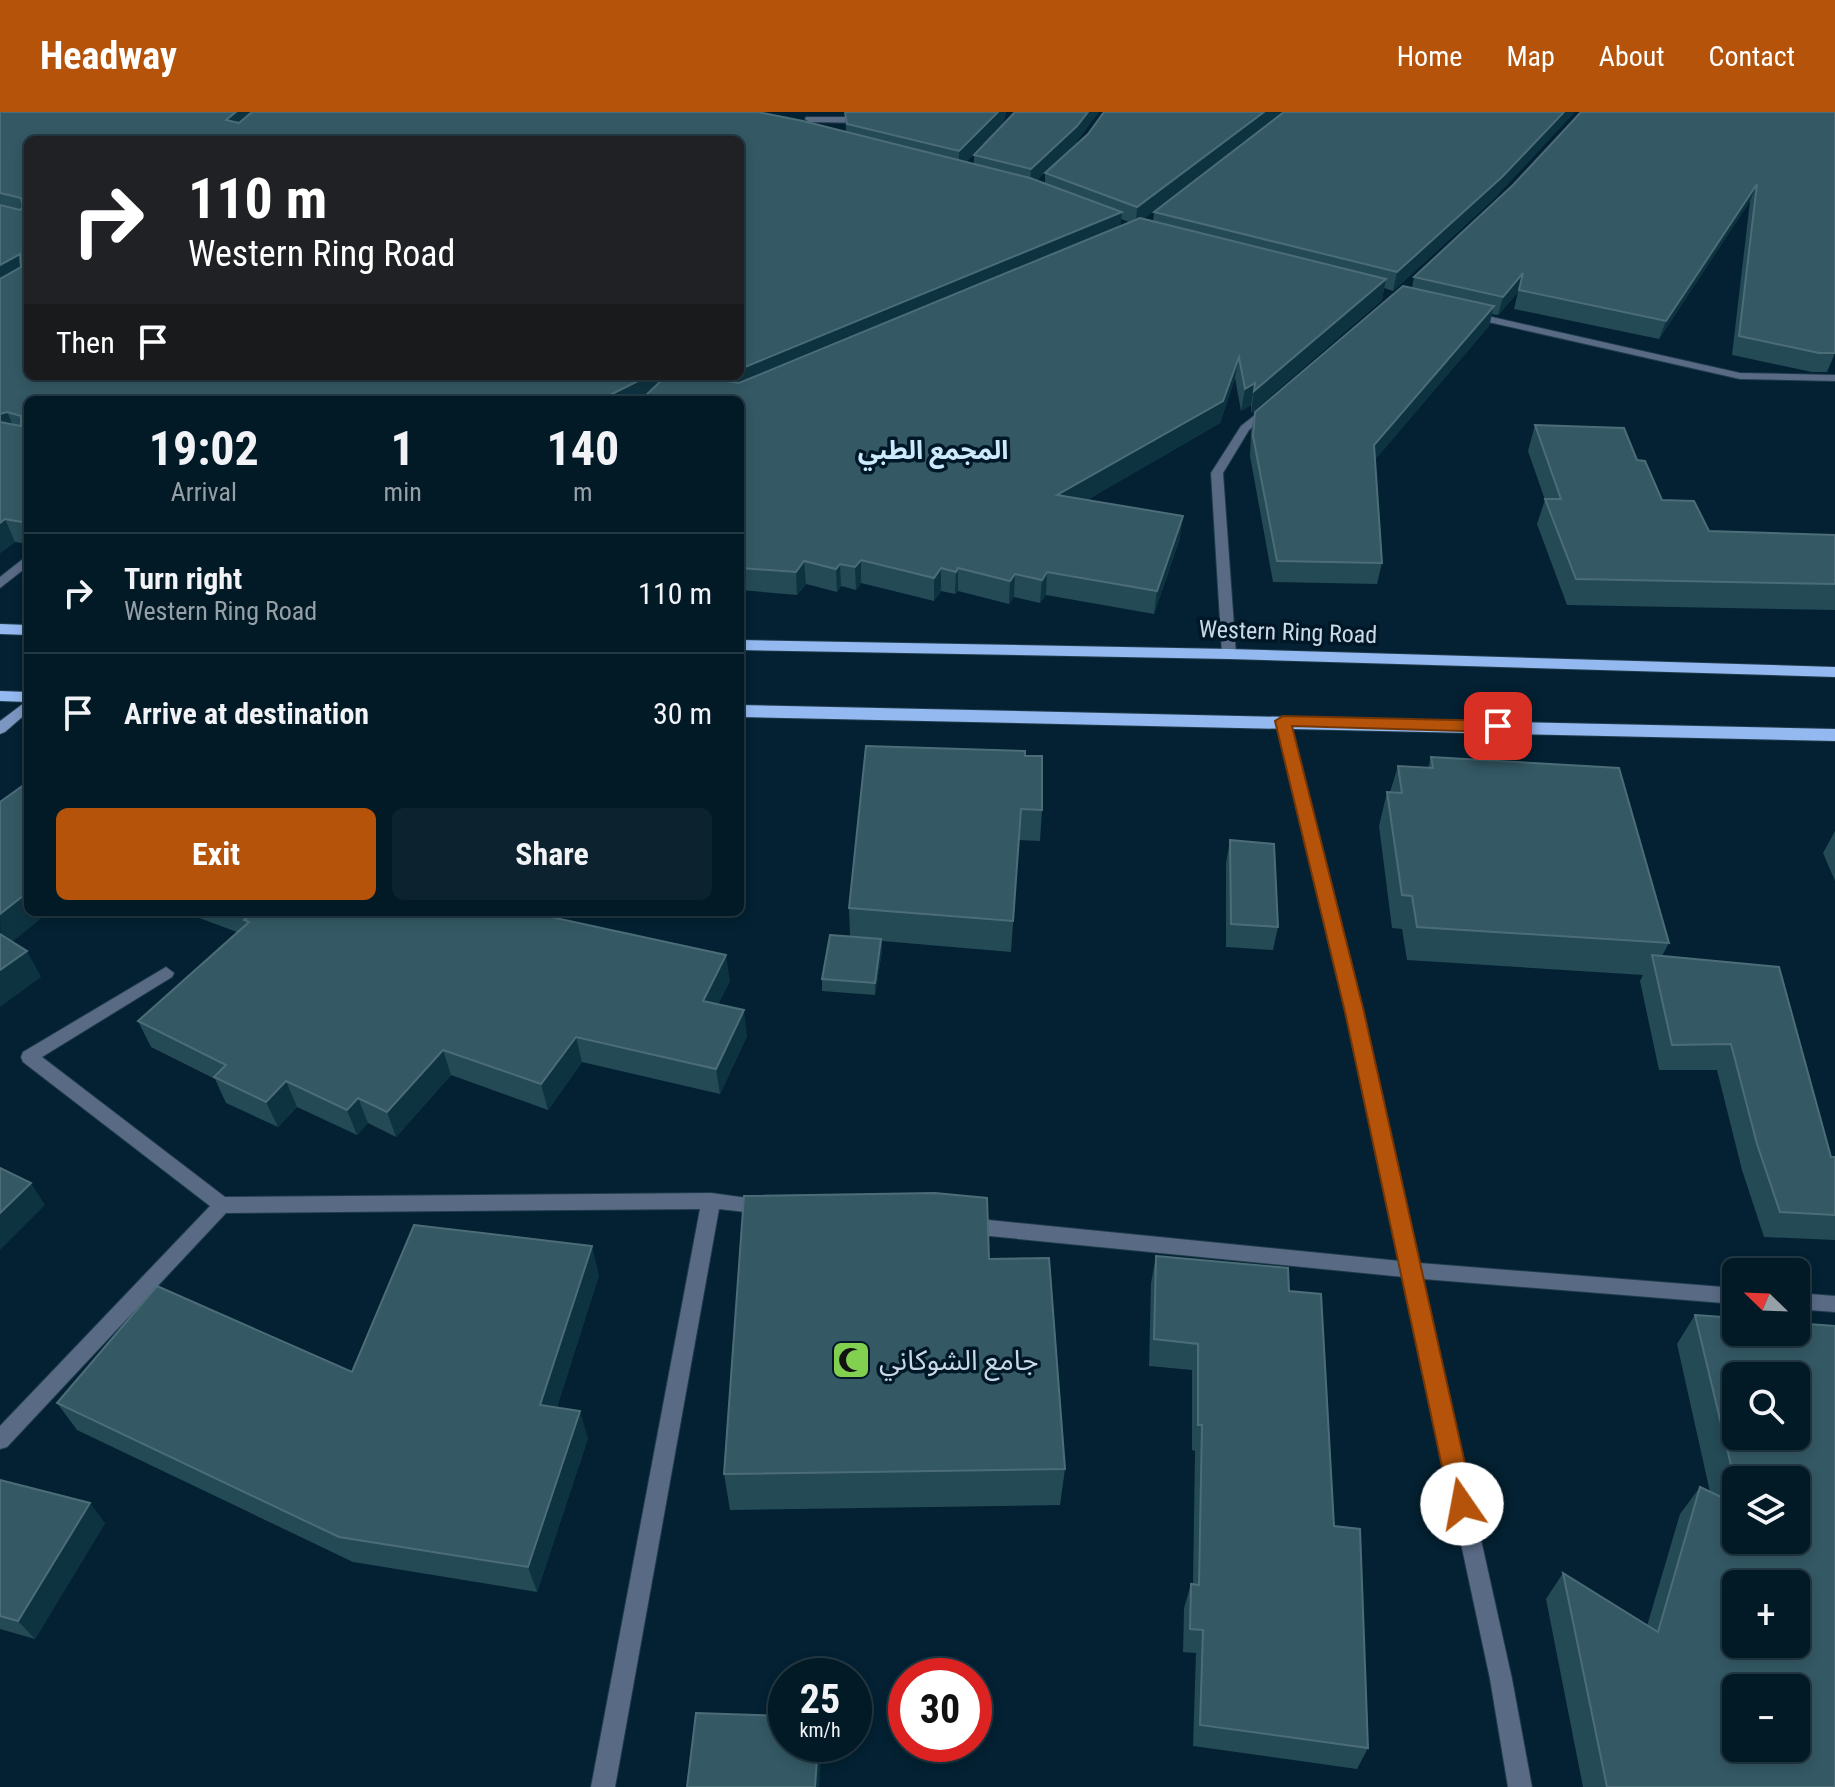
<!DOCTYPE html>
<meta charset="utf-8">
<style>
:root{--surface:#021926;--page:#0c222e;--text:#f1f3f6;--muted:#96a0a7;--line:#233843;--accent:#b45309}
body{margin:0;font-family:"Roboto Condensed","Noto Sans Arabic",sans-serif;background:var(--page);color:var(--text);height:100vh;display:flex;flex-direction:column;font-size:30px;white-space:nowrap}
*{box-sizing:border-box;margin:0}
p{font-size:26px;color:var(--muted)}
.icon{flex:none;width:44px;height:44px;fill:none;stroke:currentColor;stroke-width:2;stroke-linecap:round;stroke-linejoin:round}
.map{position:relative;flex:1;overflow:hidden}
.side{position:absolute;left:24px;top:284px;width:720px;height:520px;display:flex;flex-direction:column;background:var(--surface);border-radius:12px;box-shadow:0 4px 12px #0003,0 0 0 2px var(--line)}
.side>*{flex:none}
.banner{position:absolute;left:24px;top:24px;width:720px;height:244px;border-radius:12px;box-shadow:0 4px 12px #0003,0 0 0 2px var(--line);background:#202124;color:#fff;overflow:hidden}
.needle{width:52px;rotate:293deg}
.tools{position:absolute;left:1722px;top:1146px;display:grid;gap:16px}
.tools a{display:grid;place-items:center;width:88px;height:88px;border-radius:12px;background:var(--surface);box-shadow:0 4px 12px #0003,0 0 0 2px var(--line);font-size:40px}
.speed{position:absolute;left:768px;top:1546px;display:flex;gap:16px;font-size:40px;font-weight:700;text-align:center}
.speed>*{display:grid;place-content:center;width:104px;height:104px;border-radius:50%;background:var(--surface);box-shadow:0 4px 12px #0003,0 0 0 2px var(--line);line-height:1}
.speed small{font-size:20px;font-weight:400}
.speed .limit{border:12px solid #d22;background:#fff;color:#111}
.pin{position:absolute;display:grid;place-items:center;width:68px;height:68px;color:#fff;margin:-34px;border-radius:16px;box-shadow:0 4px 12px #0006}
.me{position:absolute;width:88px;margin:-44px;rotate:348deg;stroke-linejoin:round;filter:drop-shadow(0 0 6px #0008)}
.turn{display:flex;align-items:center;gap:28px;height:168px;padding:0 32px;font-size:36px}
.turn .icon{width:104px;height:104px;stroke-width:2.5}
.turn b{display:block;font-size:56px;line-height:68px}
.then{display:flex;align-items:center;height:76px;padding:0 32px;background:#0003;gap:16px;font-size:30px}
.eta{display:flex;justify-content:space-evenly;align-items:center;height:136px;text-align:center}
.eta b{font-size:48px;font-weight:700;line-height:56px}
.primary-button{display:flex;gap:16px;margin-top:auto;padding:16px 32px}
.primary-button a{flex:1;height:92px;border-radius:12px;background:var(--accent);color:#fff;font-size:32px;font-weight:700;line-height:92px;text-align:center}
.primary-button a+a{background:var(--page);color:var(--text)}
ul{padding:0;list-style:none}
li{display:flex;align-items:center;gap:24px;height:120px;padding:0 32px;border-top:2px solid var(--line)}
li div{flex:1}
li b{display:block;font-size:30px}
li em{font-style:normal}
header{display:flex;align-items:center;gap:48px;box-sizing:border-box;height:112px;padding:0 40px;background:var(--accent);color:#fff}
header strong{font-size:38px}
nav{display:flex;gap:44px;margin-inline-start:auto;font-size:28px}
.map>svg:first-child{display:block}
.lines{fill:none;stroke-linecap:round;stroke-linejoin:round}
.street-casing{stroke:#1f3b4b;stroke-width:2}
.secondary-casing{stroke:#1f3b4b;stroke-width:2}
.primary-casing{stroke:#1f3b4b;stroke-width:2}
.street{fill:#596a85;fill-rule:evenodd}
.secondary{fill:#7a96c1;fill-rule:evenodd}
.primary{fill:#94b8f0;fill-rule:evenodd}
.wall{fill:#234a55;fill-rule:evenodd}
.shaded-wall{fill:#0e3340}
.building{fill:#345964;stroke:#4c6d78;stroke-width:2;fill-rule:evenodd}
.route{fill:#b45309;stroke:#753606;stroke-width:2}
.labels{text-anchor:middle;stroke-width:7;stroke-linejoin:round;paint-order:stroke}
.street-label{font-size:24px;fill:#c9d9e5;stroke:#001728}
.far-district-label{font-size:26px;font-weight:bold;fill:#cde9fc;stroke:#001728}
.near-poi-label{font-size:28px;fill:#c9d9e5;stroke:#001728;text-anchor:start}
</style>
<header>
<strong>Headway</strong>
<nav><a>Home</a><a>Map</a><a>About</a><a>Contact</a></nav>
</header>
<div class="map">
<svg width="1835" height="1675" viewBox="0 0 1835 1675">
<rect width="100%" height="100%" fill="#032132"/>
<g class="lines">
<defs>
<g id="street">
<polygon points="806,5 864,5 868,8 864,11 809,10 805,7"/>
<polygon points="1470,200 1740,261 1835,263 1835,269 1740,267 1466,205 1466,201"/>
<polygon points="236,264 249,264 221,288 208,288"/>
<polygon points="1269,292 1275,295 1249,318 1223,361 1236,542 1229,546 1222,542 1211,361 1241,314"/>
<polygon points="28,443 28,454 0,476 0,465"/>
<polygon points="1283,605 1290,609 1363,900 1419,1151 1736,1176 1736,1192 1423,1167 1512,1567 1532,1675 1508,1675 1490,1567 1404,1165 969,1122 962,1119 960,1114 962,1109 969,1106 1400,1149 1347,900 1276,609"/>
<polygon points="166,855 174,861 172,865 42,945 225,1085 711,1081 769,1089 772,1094 769,1099 763,1102 719,1097 615,1675 591,1675 700,1097 226,1101 7,1335 0,1337 0,1314 210,1094 23,950 21,945 23,940"/>
<polygon points="1796,1181 1835,1184 1835,1200 1796,1197"/>
</g>
<polygon id="secondary" points="28,588 28,600 5,620 0,622 0,609"/>
<g id="primary">
<polygon points="0,512 28,513 28,523 0,522"/>
<polygon points="740,528 1229,537 1835,555 1835,565 1229,547 740,538"/>
<polygon points="0,579 28,580 28,590 0,589"/>
<polygon points="740,593 1835,617 1835,629 740,605"/>
</g>
</defs>
<!-- street casing -->
<use href="#street" class="street-casing"/>
<!-- secondary casing -->
<use href="#secondary" class="secondary-casing"/>
<!-- primary casing -->
<use href="#primary" class="primary-casing"/>
<!-- street -->
<use href="#street" class="street"/>
<!-- secondary -->
<use href="#secondary" class="secondary"/>
<!-- primary -->
<use href="#primary" class="primary"/>
</g>
<!-- wall -->
<g class="wall">
<path d="M 0,0 L 846,20 L 845,0 L 1006,0 L 1003,12 L 966,50 L 974,52 L 974,43 L 1076,31 L 1037,68 L 1045,71 L 1045,61 L 1088,22 L 1104,0 L 1144,107 L 1153,109 L 1154,100 L 1498,83 L 1393,179 L 1384,176 L 1382,188 L 1251,301 L 1251,293 L 1241,299 L 1235,266 L 1220,311 L 1087,388 L 1180,426 L 1154,502 L 1046,483 L 1040,491 L 1014,485 L 1009,492 L 958,479 L 955,482 L 941,479 L 934,489 L 861,471 L 856,478 L 841,474 L 837,480 L 806,472 L 797,483 L 740,478 L 740,288 L 28,288 L 28,432 L 15,430 L 0,441 ZM 740,28 L 740,264 L 243,264 L 244,267 L 28,264 ZM 1121,107 L 1129,110 L 1120,114 Z"/>
<polygon points="1835,0 1835,241 1827,260 1812,260 1732,243 1750,89 1659,227 1514,197 1518,180 1498,203 1492,202 1489,214 1375,347 1382,451 1377,472 1273,470 1250,344 1251,320 1255,300 1412,176 1414,165 1513,73"/>
<polygon points="1535,313 1637,348 1662,388 1709,419 1835,423 1835,498 1567,493 1537,412 1545,388 1528,339"/>
<polygon points="1025,644 1042,698 1040,729 1019,728 1011,840 882,829 882,839 875,883 822,879 822,867 850,825 849,796"/>
<polygon points="1431,645 1669,831 1662,844 1831,1045 1835,1045 1835,1128 1764,1125 1742,1058 1717,958 1659,958 1640,869 1643,863 1407,848 1402,817 1392,816 1379,714 1387,680 1390,680 1398,654 1428,656"/>
<polygon points="1835,719 1835,769 1823,741"/>
<polygon points="1230,728 1278,815 1273,838 1226,835 1226,751"/>
<polygon points="183,800 528,800 730,869 718,892 747,924 720,982 582,950 548,998 451,963 396,1025 368,1011 357,1023 297,995 278,1015 226,991 215,967 151,935 138,909 237,820"/>
<polygon points="1156,1144 1289,1179 1334,1414 1368,1636 1357,1657 1193,1634 1196,1541 1183,1540 1184,1496 1191,1472 1193,1472 1195,1339 1192,1338 1192,1258 1149,1254 1151,1171"/>
<polygon points="989,1147 1065,1357 1060,1393 730,1398 724,1362"/>
<polygon points="599,1163 557,1295 588,1326 537,1480 353,1450 77,1318 57,1291 352,1260"/>
<path d="M 1695,1203 L 1736,1206 L 1736,1220 L 1796,1220 L 1796,1211 L 1835,1214 L 1835,1675 L 1583,1675 L 1546,1487 L 1563,1461 L 1647,1514 L 1680,1402 L 1700,1375 L 1710,1380 L 1677,1232 ZM 1736,1264 L 1796,1264 L 1796,1324 L 1736,1324 ZM 1736,1368 L 1796,1368 L 1796,1428 L 1736,1428 ZM 1736,1472 L 1796,1472 L 1796,1532 L 1736,1532 ZM 1736,1576 L 1796,1576 L 1796,1636 L 1736,1636 Z"/>
<polygon points="0,1368 105,1411 35,1527 0,1517"/>
</g>
<!-- shaded-wall -->
<g class="shaded-wall">
<polygon points="236,0 262,0 232,28 226,8"/>
<polygon points="998,0 1006,0 1003,12 959,57 959,39"/>
<polygon points="1088,0 1099,0 1076,31 1030,75 1031,57"/>
<polygon points="1264,0 1284,0 1136,113 1137,95"/>
<polygon points="1564,0 1575,0 1498,83 1393,179 1397,160"/>
<polygon points="1757,72 1750,89 1659,227 1666,209"/>
<polygon points="1122,100 1120,120 727,285 725,264 740,264 740,257"/>
<polygon points="20,142 28,162 0,179 0,153"/>
<polygon points="1523,161 1518,180 1498,203 1503,185"/>
<polygon points="1386,167 1382,188 1251,301 1254,279"/>
<polygon points="1494,194 1489,214 1370,354 1374,333"/>
<polygon points="1239,245 1235,266 1220,311 1056,406 1057,383"/>
<polygon points="200,264 233,264 205,288 198,266"/>
<polygon points="648,264 688,264 646,288 600,288"/>
<polygon points="1255,271 1251,293 1241,299 1245,277"/>
<polygon points="7,300 17,322 0,310 0,302"/>
<polygon points="1183,404 1180,426 1154,502 1157,479"/>
<polygon points="5,407 15,430 0,441 0,411"/>
<polygon points="861,448 861,471 856,478 855,455"/>
<polygon points="804,449 806,472 797,483 796,460"/>
<polygon points="840,452 841,474 837,480 836,457"/>
<polygon points="941,456 941,479 934,489 934,466"/>
<polygon points="958,456 958,479 955,482 956,460"/>
<polygon points="1047,460 1046,483 1040,491 1042,468"/>
<polygon points="1015,462 1014,485 1009,492 1010,469"/>
<polygon points="28,780 28,800 49,800 1,839 0,802"/>
<polygon points="881,827 882,839 875,883 875,871"/>
<polygon points="27,839 41,865 0,895 0,858"/>
<polygon points="726,843 730,869 706,915 703,889"/>
<polygon points="744,898 747,924 720,982 716,957"/>
<polygon points="576,925 582,950 548,998 541,972"/>
<polygon points="443,938 451,963 396,1025 387,1000"/>
<polygon points="286,969 297,995 278,1015 266,990"/>
<polygon points="358,986 368,1011 357,1023 347,998"/>
<polygon points="31,1071 45,1093 0,1138 0,1101"/>
<polygon points="592,1134 599,1163 549,1320 540,1293"/>
<polygon points="580,1299 588,1326 537,1480 528,1455"/>
<polygon points="90,1391 105,1411 35,1527 18,1509"/>
<polygon points="818,1632 822,1632 819,1675 815,1675"/>
</g>
<!-- building -->
<g class="building">
<path d="M 0,0 L 236,0 L 226,8 L 239,11 L 252,0 L 758,0 L 803,9 L 1030,66 L 1122,100 L 740,257 L 740,28 L 28,28 L 28,264 L 200,264 L 198,266 L 201,269 L 214,269 L 221,264 L 238,264 L 248,269 L 263,269 L 266,266 L 264,264 L 648,264 L 600,288 L 28,288 L 28,411 L 5,407 L 0,411 L 0,167 L 21,155 L 20,142 L 0,153 L 0,93 L 20,98 L 23,95 L 21,86 L 0,81 ZM 7,300 L 21,304 L 21,314 L 0,310 L 0,302 Z"/>
<polygon points="845,0 998,0 959,39 847,12"/>
<polygon points="1015,0 1088,0 1077,14 1031,57 974,43"/>
<polygon points="1104,0 1264,0 1137,95 1045,61 1088,22"/>
<polygon points="1284,0 1564,0 1502,65 1397,160 1154,100"/>
<polygon points="1581,0 1835,0 1835,241 1819,241 1739,224 1757,72 1666,209 1519,178 1523,161 1503,185 1414,165 1513,73"/>
<polygon points="1140,106 1386,167 1254,279 1255,271 1245,277 1239,245 1223,289 1057,383 1183,404 1157,479 1047,460 1042,468 1015,462 1010,469 958,456 956,460 941,456 934,466 861,448 855,455 840,452 836,457 804,449 796,460 740,456 740,288 641,288 666,264 725,264 726,269 739,271"/>
<polygon points="1403,174 1494,194 1374,333 1382,451 1277,449 1253,324 1255,300"/>
<polygon points="1535,313 1624,316 1637,348 1645,349 1662,388 1694,389 1709,419 1835,423 1835,472 1576,467 1545,387 1561,387"/>
<polygon points="866,634 1025,639 1025,644 1042,644 1042,698 1021,697 1013,809 849,796"/>
<polygon points="1431,645 1619,656 1669,831 1417,815 1412,784 1402,783 1387,680 1402,681 1398,654 1433,656"/>
<polygon points="28,670 28,780 0,802 0,690"/>
<polygon points="1230,728 1274,732 1278,815 1231,812"/>
<polygon points="243,800 528,800 726,843 703,889 744,898 716,957 576,925 541,972 443,938 387,1000 358,986 347,998 286,969 266,990 214,965 226,953 138,909 249,810 244,808 250,803"/>
<polygon points="0,822 27,839 0,858"/>
<polygon points="830,823 881,827 875,871 822,867"/>
<polygon points="1652,843 1779,855 1831,1045 1835,1045 1835,1103 1780,1100 1757,1032 1731,932 1672,933"/>
<polygon points="0,1056 31,1071 0,1101"/>
<polygon points="935,1081 987,1086 989,1147 1049,1146 1065,1357 724,1362 744,1084"/>
<polygon points="414,1113 592,1134 540,1293 580,1299 528,1455 339,1425 57,1291 157,1174 352,1260"/>
<polygon points="1156,1144 1288,1156 1289,1179 1321,1182 1334,1414 1360,1417 1368,1636 1200,1613 1203,1518 1190,1517 1191,1472 1199,1473 1202,1313 1198,1313 1198,1232 1154,1227"/>
<path d="M 1695,1203 L 1736,1206 L 1736,1220 L 1796,1220 L 1796,1211 L 1835,1214 L 1835,1675 L 1607,1675 L 1563,1461 L 1658,1520 L 1700,1375 L 1736,1392 L 1736,1428 L 1796,1428 L 1796,1368 L 1736,1368 L 1736,1374 ZM 1736,1264 L 1796,1264 L 1796,1324 L 1736,1324 ZM 1736,1472 L 1796,1472 L 1796,1532 L 1736,1532 ZM 1736,1576 L 1796,1576 L 1796,1636 L 1736,1636 Z"/>
<polygon points="0,1368 90,1391 18,1509 0,1504"/>
<polygon points="696,1601 786,1604 786,1632 818,1632 815,1675 687,1675"/>
</g>
<!-- route -->
<polygon class="route" points="1283,604 1498,609 1506,614 1498,620 1292,614 1364,900 1474,1392 1471,1400 1462,1403 1454,1400 1450,1392 1345,900 1275,609"/>
<!-- icons -->
<defs>
<symbol id="mosque-square" viewBox="-11 -11 22 22"><rect x="-9" y="-9" width="18" height="18" rx="4" fill="#81d050" stroke="#001728"/><path d="M3.5-4.9A6 6 0 1 0 3.5 4.9A5 5 0 1 1 3.5-4.9Z" fill="#111"/></symbol>
</defs>
<g fill-rule="evenodd">
<use href="#mosque-square" x="829" y="1226" width="44" height="44"/>
</g>
<g class="labels">
<!-- street labels -->
<g class="street-label">
<text transform="translate(1288 520) rotate(2)" y="8">Western Ring Road</text>
</g>
<!-- far-district labels -->
<g class="far-district-label">
<text x="933" y="347">المجمع الطبي</text>
</g>
<!-- near-poi labels -->
<g class="near-poi-label">
<text x="879" y="1258">جامع الشوكاني</text>
</g>
</g>
</svg>
<div class="tools">
<a><svg class="needle" viewBox="-14 -14 28 28"><path d="M0-13l5 13h-10z" fill="#e53935"/><path d="M0 13l5-13h-10z" fill="#96a0a7"/></svg></a>
<a><svg class="icon" aria-label="search" viewBox="0 0 24 24"><circle cx="10" cy="10" r="6"/><path d="M15 15l6 6"/></svg></a>
<a><svg class="icon" aria-label="layers" viewBox="0 0 24 24"><path d="M12 4l9 5-9 5-9-5zM3 14l9 5 9-5"/></svg></a>
<a>+</a>
<a>−</a>
</div>
<div class="speed"><div>25<small>km/h</small></div><div class="limit">30</div></div>
<div class="pin" style="left:1498px;top:614px;background:#d93025"><svg class="icon" aria-label="arrive" viewBox="0 0 24 24"><path d="M6 21V4h12l-3 4 3 4H6"/></svg></div>
<svg class="me" style="left:1462px;top:1392px" viewBox="-20 -20 40 40"><circle r="19" fill="#fff"/><path d="M0-13L10 11 0 6-10 11z" fill="#b45309"/></svg>
<div class="banner">
<div class="turn"><svg class="icon" aria-label="right" viewBox="0 0 24 24"><path d="M7 20v-9h11M14 6l5 5-5 5"/></svg><div><b>110 m</b>Western Ring Road</div></div>
<div class="then">Then<svg class="icon" aria-label="arrive" viewBox="0 0 24 24"><path d="M6 21V4h12l-3 4 3 4H6"/></svg></div>
</div>
<section class="side">
<div class="eta">
<div><b>19:02</b><p>Arrival</p></div>
<div><b>1</b><p>min</p></div>
<div><b>140</b><p>m</p></div>
</div>
<ul>
<li><svg class="icon" aria-label="right" viewBox="0 0 24 24"><path d="M7 20v-9h11M14 6l5 5-5 5"/></svg><div><b>Turn right</b><p>Western Ring Road</p></div><em>110 m</em></li>
<li><svg class="icon" aria-label="arrive" viewBox="0 0 24 24"><path d="M6 21V4h12l-3 4 3 4H6"/></svg><div><b>Arrive at destination</b></div><em>30 m</em></li>
</ul>
<div class="primary-button"><a>Exit</a><a>Share</a></div>
</section>
</div>
